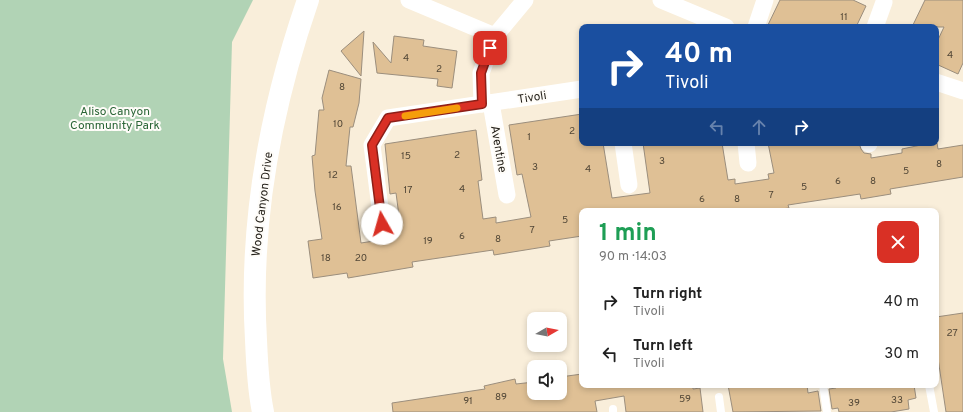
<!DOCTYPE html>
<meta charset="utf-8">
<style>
:root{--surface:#fff;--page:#f2f2f2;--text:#222;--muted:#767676}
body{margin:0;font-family:Overpass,sans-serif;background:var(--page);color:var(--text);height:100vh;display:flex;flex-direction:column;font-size:15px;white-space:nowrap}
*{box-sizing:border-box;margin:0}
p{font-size:13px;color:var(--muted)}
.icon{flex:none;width:22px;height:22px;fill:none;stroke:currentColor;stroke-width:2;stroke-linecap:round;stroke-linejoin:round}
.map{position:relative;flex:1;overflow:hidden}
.panel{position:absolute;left:579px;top:208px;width:360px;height:180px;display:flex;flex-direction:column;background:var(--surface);border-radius:8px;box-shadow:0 2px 6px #0003}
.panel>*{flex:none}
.banner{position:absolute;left:579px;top:24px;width:360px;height:122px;border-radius:8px;box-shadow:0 2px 6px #0003;background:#1a4fa0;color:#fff;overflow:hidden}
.needle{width:26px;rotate:81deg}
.fabs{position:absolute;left:527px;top:312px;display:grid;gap:8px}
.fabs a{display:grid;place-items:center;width:40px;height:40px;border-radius:8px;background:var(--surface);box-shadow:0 2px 6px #0003;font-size:20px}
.pin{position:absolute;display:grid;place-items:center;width:34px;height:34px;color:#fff;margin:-17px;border-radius:8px;box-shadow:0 2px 6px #0006}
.me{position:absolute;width:44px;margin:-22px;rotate:353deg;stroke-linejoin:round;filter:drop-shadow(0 0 3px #0008)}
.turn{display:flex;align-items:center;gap:14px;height:84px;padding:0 20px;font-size:18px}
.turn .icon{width:52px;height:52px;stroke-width:2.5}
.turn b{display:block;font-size:28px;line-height:34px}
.lanes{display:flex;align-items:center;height:38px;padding:0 20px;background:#0003;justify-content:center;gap:20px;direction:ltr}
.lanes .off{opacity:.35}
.round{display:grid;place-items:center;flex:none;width:42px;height:42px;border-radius:8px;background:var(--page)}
.overview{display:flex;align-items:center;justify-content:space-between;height:68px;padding:0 20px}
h1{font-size:24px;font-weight:700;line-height:30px;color:#1e9e55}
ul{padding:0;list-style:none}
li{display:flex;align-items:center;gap:12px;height:52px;padding:0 20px}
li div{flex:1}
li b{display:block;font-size:15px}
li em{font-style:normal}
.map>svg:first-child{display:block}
.green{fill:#b1d3b5}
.building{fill:#dfc095;stroke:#9b8e7d}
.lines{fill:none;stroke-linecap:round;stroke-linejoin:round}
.lane{stroke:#fff;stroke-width:8}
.street{stroke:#fff;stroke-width:17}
.secondary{stroke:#fff;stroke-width:22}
.route-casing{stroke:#8d1f18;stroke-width:10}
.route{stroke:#d93025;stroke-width:7}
.slow{stroke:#f59e0b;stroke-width:7}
.labels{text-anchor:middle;stroke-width:4;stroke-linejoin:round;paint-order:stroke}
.number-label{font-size:10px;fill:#514636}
.street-label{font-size:12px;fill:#221e17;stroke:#fefcf8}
.park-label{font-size:12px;fill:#2a6536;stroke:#fefcf8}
</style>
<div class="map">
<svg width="963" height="412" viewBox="0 0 963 412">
<rect width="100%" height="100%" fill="#f9eeda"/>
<!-- green -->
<polygon class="green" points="0,0 253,0 232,42 223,359 232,412 0,412"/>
<!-- building -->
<g class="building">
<polygon points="780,0 853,0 866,6 856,27 767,27"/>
<polygon points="925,0 963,0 963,63 958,74 936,64 936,44 944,27 912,27"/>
<polygon points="364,31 361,76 341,51"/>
<polygon points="394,36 424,40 423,46 457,51 452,88 437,86 438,79 377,73 373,42 391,63"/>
<polygon points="329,70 361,79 359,103 353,127 350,127 346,166 351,166 361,243 393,238 393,232 401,231 396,193 390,194 385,144 476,130 482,180 478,181 483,219 496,217 496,223 531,217 522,174 517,175 509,125 582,114 582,143 603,143 612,198 650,193 643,143 722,143 728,180 735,179 735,184 769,179 768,174 774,173 768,143 859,143 861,149 864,153 871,154 871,158 902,153 902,149 921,145 937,143 938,149 963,145 963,177 890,189 891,194 861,199 860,194 788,205 789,208 766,211 582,211 582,236 549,241 550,246 494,255 493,250 412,262 413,267 348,278 347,273 313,278 308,241 322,239 315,191 312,156 315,155 319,110 324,110 322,98"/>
<polygon points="963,313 963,412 946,412 936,345 936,317"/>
<polygon points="582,374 582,385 693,385 693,389 700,388 703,412 626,412 624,396 595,401 597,412 393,412 392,403 485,389 484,386 515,379 516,384 534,382 534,393 560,393 560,377"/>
<polygon points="728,385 807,385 808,393 818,391 821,411 733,412"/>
<polygon points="835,385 914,385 916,398 908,400 909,409 891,412 839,412 838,408 832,409 829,389 836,388"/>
</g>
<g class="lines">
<!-- lane -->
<g class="lane">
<polyline points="823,385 827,412"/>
<polyline points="929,385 934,412"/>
<polyline points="719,397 721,412"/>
<polyline points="613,409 613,412"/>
</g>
<!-- street -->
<g class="street">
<polyline points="409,0 495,36 525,0"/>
<polyline points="661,0 726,27"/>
<polyline points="756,27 765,0"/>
<polyline points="875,27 884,2"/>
<polyline points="936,82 963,91"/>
<polyline points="491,103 507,195"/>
<polyline points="482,104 481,73 495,36"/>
<polyline points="623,143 629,185"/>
<polyline points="746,143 748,163"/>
<polyline points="869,143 869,144"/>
<polyline points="382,223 372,145 388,118 582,89"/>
</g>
<!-- secondary -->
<path class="secondary" d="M 263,412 C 258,388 257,364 256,340 C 249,224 270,110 308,0"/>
</g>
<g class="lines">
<defs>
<polyline id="route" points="382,224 372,145 388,118 482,104 481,73 490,48"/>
</defs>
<!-- route casing -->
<use href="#route" class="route-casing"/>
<!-- route -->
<use href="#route" class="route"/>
<!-- slow -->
<polyline class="slow" points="405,116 457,108"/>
</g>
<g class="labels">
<!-- number labels -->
<g class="number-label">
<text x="844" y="20">11</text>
<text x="950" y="58">4</text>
<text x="406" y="61">4</text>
<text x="439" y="72">2</text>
<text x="342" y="90">8</text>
<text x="338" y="127">10</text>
<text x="572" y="134">2</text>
<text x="529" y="140">1</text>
<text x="457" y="158">2</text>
<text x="406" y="159">15</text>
<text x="662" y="164">3</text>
<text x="939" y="167">8</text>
<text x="535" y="170">3</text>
<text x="588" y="172">4</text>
<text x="906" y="174">5</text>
<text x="333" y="178">12</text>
<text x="838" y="184">6</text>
<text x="873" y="184">8</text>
<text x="804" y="190">5</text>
<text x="462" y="192">4</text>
<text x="408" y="193">17</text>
<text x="771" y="198">7</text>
<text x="702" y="202">6</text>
<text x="737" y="202">8</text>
<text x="337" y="210">16</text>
<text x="565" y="223">5</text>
<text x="532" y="233">7</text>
<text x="462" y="239">6</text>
<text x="498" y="242">8</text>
<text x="428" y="244">19</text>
<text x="326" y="261">18</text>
<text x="361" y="261">20</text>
<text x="952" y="336">27</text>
<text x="501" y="400">89</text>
<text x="685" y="402">59</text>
<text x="897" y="403">33</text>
<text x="468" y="404">91</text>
<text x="854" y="406">39</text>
</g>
<!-- street labels -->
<g class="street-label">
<text transform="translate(532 97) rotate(-9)" y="4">Tivoli</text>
<text transform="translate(499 149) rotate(80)" y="4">Aventine</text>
<text transform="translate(262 204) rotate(-83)" y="4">Wood Canyon Drive</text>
</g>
<!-- park labels -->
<g class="park-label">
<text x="115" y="115">Aliso Canyon<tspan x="115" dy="14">Community Park</tspan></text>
</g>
</g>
</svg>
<div class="fabs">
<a><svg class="needle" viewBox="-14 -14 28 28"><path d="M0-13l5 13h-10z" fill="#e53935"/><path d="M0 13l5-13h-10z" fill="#767676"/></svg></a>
<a><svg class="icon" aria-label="sound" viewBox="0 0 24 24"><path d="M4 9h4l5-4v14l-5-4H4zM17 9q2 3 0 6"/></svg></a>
</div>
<div class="pin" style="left:490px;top:48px;background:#d93025"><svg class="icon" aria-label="arrive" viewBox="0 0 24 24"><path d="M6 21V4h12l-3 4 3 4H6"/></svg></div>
<svg class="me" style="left:382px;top:224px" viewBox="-20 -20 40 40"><circle r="19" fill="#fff"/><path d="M0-13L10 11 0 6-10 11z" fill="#d93025"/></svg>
<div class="banner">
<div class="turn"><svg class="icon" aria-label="right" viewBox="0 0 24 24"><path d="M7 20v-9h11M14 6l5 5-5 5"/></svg><div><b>40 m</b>Tivoli</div></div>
<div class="lanes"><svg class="icon off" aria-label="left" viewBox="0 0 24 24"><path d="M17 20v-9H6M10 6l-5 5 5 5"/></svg><svg class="icon off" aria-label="ahead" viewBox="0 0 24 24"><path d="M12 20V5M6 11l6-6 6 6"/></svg><svg class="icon" aria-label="right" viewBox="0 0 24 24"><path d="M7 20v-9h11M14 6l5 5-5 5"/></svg></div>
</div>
<section class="panel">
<div class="overview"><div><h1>1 min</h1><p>90 m · 14:03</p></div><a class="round" style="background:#d93025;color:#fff"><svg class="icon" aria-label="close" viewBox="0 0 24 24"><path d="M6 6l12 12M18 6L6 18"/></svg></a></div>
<ul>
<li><svg class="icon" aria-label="right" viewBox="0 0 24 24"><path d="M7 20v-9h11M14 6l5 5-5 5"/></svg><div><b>Turn right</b><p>Tivoli</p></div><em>40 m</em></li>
<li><svg class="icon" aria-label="left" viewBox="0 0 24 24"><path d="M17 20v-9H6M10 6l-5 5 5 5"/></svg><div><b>Turn left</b><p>Tivoli</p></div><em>30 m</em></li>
</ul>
</section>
</div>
